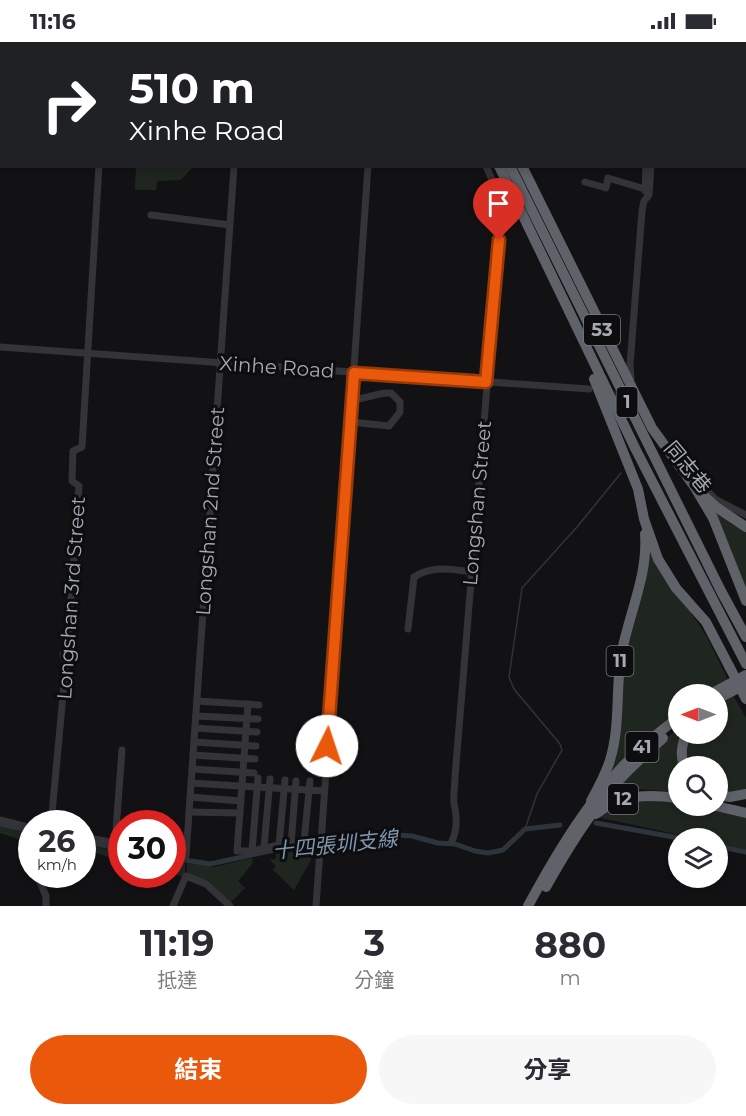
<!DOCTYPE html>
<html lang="zh-TW">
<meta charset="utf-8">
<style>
:root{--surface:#fff;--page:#f7f7f7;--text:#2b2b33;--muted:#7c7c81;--accent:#ea580c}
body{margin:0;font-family:Montserrat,"Noto Sans TC",sans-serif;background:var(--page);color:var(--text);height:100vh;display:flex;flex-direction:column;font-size:22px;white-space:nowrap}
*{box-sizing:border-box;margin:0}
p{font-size:20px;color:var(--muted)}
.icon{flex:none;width:33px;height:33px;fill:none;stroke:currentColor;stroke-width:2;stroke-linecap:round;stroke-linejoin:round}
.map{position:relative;height:864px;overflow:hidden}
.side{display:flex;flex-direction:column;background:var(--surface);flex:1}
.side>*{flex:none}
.guide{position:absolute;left:0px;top:0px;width:747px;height:126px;box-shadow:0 3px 9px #0003;background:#202124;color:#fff;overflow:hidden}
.needle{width:39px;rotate:270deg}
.buttons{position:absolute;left:668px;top:642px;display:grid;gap:12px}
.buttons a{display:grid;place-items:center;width:60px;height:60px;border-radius:50%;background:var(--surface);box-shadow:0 3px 9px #0003;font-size:30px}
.speed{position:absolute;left:18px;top:768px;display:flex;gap:12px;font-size:30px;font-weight:700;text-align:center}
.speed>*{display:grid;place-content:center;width:78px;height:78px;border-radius:50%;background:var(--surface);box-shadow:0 3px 9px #0003;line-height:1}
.speed small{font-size:15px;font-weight:400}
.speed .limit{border:9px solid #d22;background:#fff;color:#111}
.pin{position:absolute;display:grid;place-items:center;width:51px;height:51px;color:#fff;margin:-62px -26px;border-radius:50% 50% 50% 0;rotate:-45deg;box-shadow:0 0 6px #0007}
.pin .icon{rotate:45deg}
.me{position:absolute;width:66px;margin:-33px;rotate:4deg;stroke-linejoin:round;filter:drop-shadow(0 0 4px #0008)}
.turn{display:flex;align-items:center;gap:21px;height:126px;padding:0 30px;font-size:27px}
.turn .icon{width:78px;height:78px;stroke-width:2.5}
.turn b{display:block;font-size:42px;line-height:51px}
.eta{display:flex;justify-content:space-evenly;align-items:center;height:102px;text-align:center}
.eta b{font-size:36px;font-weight:700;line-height:42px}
.action{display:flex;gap:12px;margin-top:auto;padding:12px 30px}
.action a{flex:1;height:69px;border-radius:36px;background:var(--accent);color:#fff;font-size:24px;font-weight:700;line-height:69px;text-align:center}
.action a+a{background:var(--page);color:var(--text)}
.status{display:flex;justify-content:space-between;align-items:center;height:42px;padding:0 30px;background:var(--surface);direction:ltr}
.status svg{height:16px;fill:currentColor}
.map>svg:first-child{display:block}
.green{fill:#1f2620}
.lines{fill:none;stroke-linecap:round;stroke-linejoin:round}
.stream{stroke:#2d343b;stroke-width:1.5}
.canal{stroke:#2d343b;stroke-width:5}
.river{stroke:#2d343b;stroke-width:9}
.minor{stroke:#343438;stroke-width:7}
.highway{stroke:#606269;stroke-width:10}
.highway-bridge{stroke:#606269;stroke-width:10}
.route-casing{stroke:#983908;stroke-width:15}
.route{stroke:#ea580c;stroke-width:10}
.labels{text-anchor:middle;stroke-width:6;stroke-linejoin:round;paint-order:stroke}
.shield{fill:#0d0d0f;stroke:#777a82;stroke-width:1.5}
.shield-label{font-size:18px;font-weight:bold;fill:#a5a9b3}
.street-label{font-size:20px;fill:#a5a9b3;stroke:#0d0d0f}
.water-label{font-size:21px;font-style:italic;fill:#7e95ac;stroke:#0d0d0f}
</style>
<div class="status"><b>11:16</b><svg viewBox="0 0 49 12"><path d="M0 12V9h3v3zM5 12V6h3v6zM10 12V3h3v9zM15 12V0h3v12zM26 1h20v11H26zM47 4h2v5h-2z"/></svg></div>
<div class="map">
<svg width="746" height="864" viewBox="0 0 746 864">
<rect width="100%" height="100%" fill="#121214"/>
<!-- green -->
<g class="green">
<polygon points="136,125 136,124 193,125 181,138 157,139 156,148 135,148"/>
<polygon points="709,465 731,482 746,489 746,558"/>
<polygon points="650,508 707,595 728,638 706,652 678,652 678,671 608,735 624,615 645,544"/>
<polygon points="733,653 746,676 746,750 717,751 717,724 688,724 686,719 689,692 717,692 717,663"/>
<polygon points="678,686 678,692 685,692 684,724 678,724 678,750 624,746 619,742 648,712"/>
<path d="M 635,756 L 678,760 L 678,764 C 700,764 725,767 746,776 L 746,808 L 717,801 L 717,796 L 694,796 L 597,775 Z"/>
<polygon points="0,783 31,792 31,801 0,791"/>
<polygon points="82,802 121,810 121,819 83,807"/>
<polygon points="317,807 294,848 273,828 276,824 270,818 276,817 276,812"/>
<polygon points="252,816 253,821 238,839 245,846 230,861 187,833 187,821 214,825"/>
<polygon points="173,819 185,821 185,834 171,833"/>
</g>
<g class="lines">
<!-- stream -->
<polyline class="stream" points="525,787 537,752 562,708 560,702 514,647 509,635 522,546 577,485 621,431"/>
<!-- canal -->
<g class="canal">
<polyline points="596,781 679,796"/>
<polyline points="0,782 32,789"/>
<polyline points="82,799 122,807"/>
<polyline points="319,803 397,793 412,794 438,801 455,802 475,809 488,811 503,808 525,787 560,783"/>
<polyline points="717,804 746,810"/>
<polyline points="172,816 210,822 284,806 306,804"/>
</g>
<!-- river -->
<polyline class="river" points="591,0 594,2"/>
<!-- minor -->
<g class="minor">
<polyline points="352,0 355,2"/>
<polyline points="495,0 498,2"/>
<polyline points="551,0 555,2"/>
<polyline points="637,0 638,0"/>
<polyline points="247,2 247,0"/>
<polyline points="625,2 631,0"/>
<polyline points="733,2 733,0"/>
<polyline points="746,50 746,51"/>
<polyline points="585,140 606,146 608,136 645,147"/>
<polyline points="645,149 646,124"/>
<polyline points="151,173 230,183"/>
<polyline points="0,305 589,347"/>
<polyline points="631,337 630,323 642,169 644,159 649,153 651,124"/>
<path d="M 351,380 L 389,384 L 400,370 L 400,360 L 391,351 C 376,350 366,358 353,357"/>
<polyline points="689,430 715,457 746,473"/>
<path d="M 408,587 L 414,535 C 432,523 452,527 473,530"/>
<polyline points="197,659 259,663"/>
<polyline points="248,662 237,809 252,809 279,803 321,800"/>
<polyline points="196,674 258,677"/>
<polyline points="195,686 257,690"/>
<polyline points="194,700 256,704"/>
<polyline points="193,713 255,717"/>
<polyline points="192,727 254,731"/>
<polyline points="191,741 324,749"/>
<polyline points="190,755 241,759"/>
<polyline points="189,770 240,771"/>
<polyline points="0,778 32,786"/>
<polyline points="51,782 66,621 63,613 68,599 79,444 72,439 73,409 82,405 99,124"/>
<polyline points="82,795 122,802"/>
<path d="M 452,799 C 458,787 457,774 454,761 C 453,753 455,743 455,735 L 499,198 L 499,154 L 486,124"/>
<polyline points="304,800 310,739"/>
<polyline points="115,801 122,708"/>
<polyline points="321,801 368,124"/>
<polyline points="291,802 296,739"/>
<polyline points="279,803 285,738"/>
<polyline points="264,806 270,737"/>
<polyline points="252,809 258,736"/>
<polyline points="172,812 186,814 234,124"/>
<polyline points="43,832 40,840 46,854 46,864"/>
<polyline points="173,864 186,834 206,842 230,864"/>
<polyline points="316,864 320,809"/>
</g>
<!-- highway -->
<g class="highway">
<polyline points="436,0 436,2"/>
<polyline points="447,0 448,2"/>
<polyline points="459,0 460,2"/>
<polyline points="513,0 517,2"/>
<polyline points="539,0 543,2"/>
<polyline points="499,124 636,408 746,622"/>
<polyline points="510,124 721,549 746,595"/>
<polyline points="522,124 652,386 694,444 713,476 746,559"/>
<polyline points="594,337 638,447 644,477 658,517 676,546 706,580 729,624"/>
<polyline points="703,453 716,465 746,485"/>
<polyline points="711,652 746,633"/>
<polyline points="717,657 746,642"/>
<path d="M 684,724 C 680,712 682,703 686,692"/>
<polyline points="717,753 730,755 746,752"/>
<path d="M 591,759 C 598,746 606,732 610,718 C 621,683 615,644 622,609 C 630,569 648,533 645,492"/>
<polyline points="716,764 746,771"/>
<path d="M 596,772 C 620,752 649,752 678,756"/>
<path d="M 546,845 C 566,810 587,775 613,745 C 628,727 646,712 663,696"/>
<path d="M 528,864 C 568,790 608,726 678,676"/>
</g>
<!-- highway-bridge -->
<polyline class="highway-bridge" points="729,624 746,657"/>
</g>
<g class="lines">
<defs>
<polyline id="route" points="327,704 354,331 486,340 499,198"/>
</defs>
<!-- route casing -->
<use href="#route" class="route-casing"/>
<!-- route -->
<use href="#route" class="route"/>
</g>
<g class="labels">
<!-- shield labels -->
<g class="shield">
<rect x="584" y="273" width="36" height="30" rx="4.5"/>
<rect x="616.5" y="345" width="21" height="30" rx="4.5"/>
<rect x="606.5" y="604" width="27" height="30" rx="4.5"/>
<rect x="625.5" y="690" width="33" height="30" rx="4.5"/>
<rect x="608" y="742" width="30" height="30" rx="4.5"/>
</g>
<g class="shield-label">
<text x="602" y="294">53</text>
<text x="627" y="366">1</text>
<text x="620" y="625">11</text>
<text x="642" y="711">41</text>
<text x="623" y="763">12</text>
</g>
<!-- street labels -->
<g class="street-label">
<text transform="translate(277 325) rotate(4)" y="7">Xinhe Road</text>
<text transform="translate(688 425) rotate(50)" y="7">同志巷</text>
<text transform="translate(477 461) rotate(-85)" y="7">Longshan Street</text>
<text transform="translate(210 469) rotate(-86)" y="7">Longshan 2nd Street</text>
<text transform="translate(71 556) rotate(-86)" y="7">Longshan 3rd Street</text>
</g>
<!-- water labels -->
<g class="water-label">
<text transform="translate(335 803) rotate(-6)" y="7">十四張圳支線</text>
</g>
</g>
</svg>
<div class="buttons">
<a><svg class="needle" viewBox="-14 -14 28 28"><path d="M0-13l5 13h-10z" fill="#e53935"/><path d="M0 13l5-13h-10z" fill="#7c7c81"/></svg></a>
<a><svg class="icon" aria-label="search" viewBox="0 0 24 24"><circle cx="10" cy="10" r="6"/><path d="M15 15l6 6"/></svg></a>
<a><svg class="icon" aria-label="layers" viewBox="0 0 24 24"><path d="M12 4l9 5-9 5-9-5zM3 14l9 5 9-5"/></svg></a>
</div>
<div class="speed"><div>26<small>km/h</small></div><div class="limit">30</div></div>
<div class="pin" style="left:499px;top:198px;background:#d93025"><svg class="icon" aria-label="arrive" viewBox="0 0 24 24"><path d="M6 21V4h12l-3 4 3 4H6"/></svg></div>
<svg class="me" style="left:327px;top:704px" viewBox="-20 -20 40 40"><circle r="19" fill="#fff"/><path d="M0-13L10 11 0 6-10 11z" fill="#ea580c"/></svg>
<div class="guide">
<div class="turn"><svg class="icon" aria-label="right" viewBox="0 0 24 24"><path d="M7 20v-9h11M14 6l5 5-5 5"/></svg><div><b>510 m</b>Xinhe Road</div></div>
</div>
</div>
<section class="side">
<div class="eta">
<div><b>11:19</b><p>抵達</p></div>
<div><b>3</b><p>分鐘</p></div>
<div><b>880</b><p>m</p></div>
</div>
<div class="action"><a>結束</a><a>分享</a></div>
</section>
